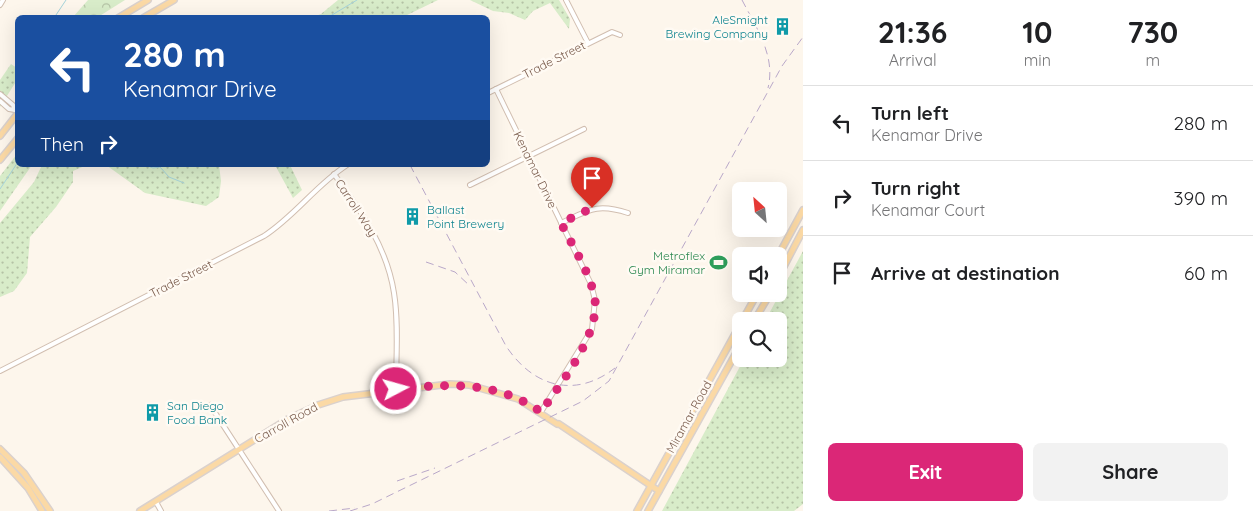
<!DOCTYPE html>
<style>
:root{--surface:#fff;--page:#f2f2f2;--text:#202124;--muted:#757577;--line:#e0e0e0;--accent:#db2777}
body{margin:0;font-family:Quicksand,sans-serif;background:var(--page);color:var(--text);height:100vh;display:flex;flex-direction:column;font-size:19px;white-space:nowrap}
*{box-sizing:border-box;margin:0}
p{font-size:16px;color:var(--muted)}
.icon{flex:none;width:28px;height:28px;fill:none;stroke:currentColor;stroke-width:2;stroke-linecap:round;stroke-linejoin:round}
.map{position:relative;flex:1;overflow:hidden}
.panel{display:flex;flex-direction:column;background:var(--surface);width:450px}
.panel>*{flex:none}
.top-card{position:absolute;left:15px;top:15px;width:475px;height:152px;border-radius:8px;box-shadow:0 5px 20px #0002;background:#1a4fa0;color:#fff;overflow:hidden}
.needle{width:32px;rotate:333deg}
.buttons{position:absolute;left:732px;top:182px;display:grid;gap:10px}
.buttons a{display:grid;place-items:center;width:55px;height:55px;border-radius:8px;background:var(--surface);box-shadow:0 5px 20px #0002;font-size:25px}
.pin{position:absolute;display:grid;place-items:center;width:42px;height:42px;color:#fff;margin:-51px -21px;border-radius:50% 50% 50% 0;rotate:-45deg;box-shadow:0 0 5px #0007}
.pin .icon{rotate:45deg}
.me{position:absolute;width:55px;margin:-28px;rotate:84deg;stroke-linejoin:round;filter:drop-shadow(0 0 4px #0008)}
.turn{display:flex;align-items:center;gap:18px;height:105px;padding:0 25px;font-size:22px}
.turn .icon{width:65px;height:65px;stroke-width:2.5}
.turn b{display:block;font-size:35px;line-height:42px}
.then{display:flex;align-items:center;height:48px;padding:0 25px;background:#0003;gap:10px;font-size:19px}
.eta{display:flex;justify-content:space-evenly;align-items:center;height:85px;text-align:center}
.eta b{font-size:30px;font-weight:800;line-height:35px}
.button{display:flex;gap:10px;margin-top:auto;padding:10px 25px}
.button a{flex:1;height:58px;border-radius:8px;background:var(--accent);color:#fff;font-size:20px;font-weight:800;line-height:58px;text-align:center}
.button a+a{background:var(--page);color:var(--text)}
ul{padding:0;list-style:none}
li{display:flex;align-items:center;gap:15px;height:75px;padding:0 25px;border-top:1px solid var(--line)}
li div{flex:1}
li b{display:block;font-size:19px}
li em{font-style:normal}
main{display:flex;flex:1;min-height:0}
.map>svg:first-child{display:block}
.grass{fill:url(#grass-dots)}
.park{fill:url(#park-crowns)}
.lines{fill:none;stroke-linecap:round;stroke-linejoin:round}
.stream{stroke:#a5d3da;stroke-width:1}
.minor-casing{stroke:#d1beb0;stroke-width:6}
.major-casing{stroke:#dad1cd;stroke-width:8}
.minor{stroke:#fff;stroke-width:4}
.major{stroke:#fbd9a5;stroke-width:5}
.rail{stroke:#b9a8c9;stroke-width:1;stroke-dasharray:8 5;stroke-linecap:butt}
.route{stroke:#db2777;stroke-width:9;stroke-dasharray:0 16.2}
.labels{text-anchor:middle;stroke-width:5;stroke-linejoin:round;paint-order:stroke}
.culture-label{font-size:12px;fill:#0d838f;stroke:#fffaf3;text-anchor:start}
.street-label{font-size:12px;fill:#7a5c4d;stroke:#fffaf3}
.leisure-label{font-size:12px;fill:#27864d;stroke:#fffaf3;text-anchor:end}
</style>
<main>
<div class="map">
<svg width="803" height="511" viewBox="0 0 803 511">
<defs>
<pattern id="grass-dots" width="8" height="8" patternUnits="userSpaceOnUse" patternTransform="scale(1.25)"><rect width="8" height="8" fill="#d8ecc9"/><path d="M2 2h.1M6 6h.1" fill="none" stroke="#b4c2a5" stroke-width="1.8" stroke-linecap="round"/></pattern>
<pattern id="park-crowns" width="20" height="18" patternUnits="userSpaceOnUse" patternTransform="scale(1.25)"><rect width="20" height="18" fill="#d8ecc9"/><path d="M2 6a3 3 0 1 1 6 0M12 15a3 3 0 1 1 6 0" fill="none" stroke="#b4c2a5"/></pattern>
</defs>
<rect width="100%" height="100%" fill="#fdf6ec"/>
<!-- grass -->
<g class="grass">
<polygon points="338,0 438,0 403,17 313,17 321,14"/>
<polygon points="470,0 559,0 570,19 569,29 550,3 533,11 525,20 509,13 493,11"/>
<polygon points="11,64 17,68 17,80 0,107 0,80"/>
<polygon points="17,154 18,165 32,165 0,211 0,176"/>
<polygon points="42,165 87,165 73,171 73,182 56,207 30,237 27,273 14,291 0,297 0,223 34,182"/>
<polygon points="106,165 219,165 221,181 219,197 206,206 145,193"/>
<polygon points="275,165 290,165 302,190 293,198"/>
<polygon points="803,251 803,504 794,511 662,511 744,359 779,359 779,321 765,321"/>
</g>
<!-- park -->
<polygon class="park" points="88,0 125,0 98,17 73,17"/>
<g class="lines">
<!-- stream -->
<g class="stream">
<polyline points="54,18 66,0"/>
<polyline points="327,18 357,0"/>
<polyline points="145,165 153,168 160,167 169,177 184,183"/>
<polyline points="0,189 18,162"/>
</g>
<defs>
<g id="minor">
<polyline points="566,0 588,43"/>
<polyline points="0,5 3,0"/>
<polyline points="496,89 591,284 595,300 592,329 541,412"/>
<polyline points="488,93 612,32 620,35"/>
<polyline points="0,94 13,105 15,110"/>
<polyline points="0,101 9,109 15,110"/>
<path d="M 334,174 C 361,211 387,247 394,293 C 399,324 396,358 396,389"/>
<polyline points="470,185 584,129"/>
<path d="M 561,223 C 589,210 597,203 628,213"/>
<path d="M 0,371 L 264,236 C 295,216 316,185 347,165"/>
<polyline points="210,405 279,511"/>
<polyline points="156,502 161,511"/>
</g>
<g id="major">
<polyline points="118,18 148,0"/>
<polyline points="143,18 174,0"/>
<polyline points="0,136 18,113"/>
<polyline points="0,160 18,138"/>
<polyline points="778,256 803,210"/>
<polyline points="779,276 803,230"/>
<polyline points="742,321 757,294"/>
<polyline points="754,321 770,294"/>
<polyline points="559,424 659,491"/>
<polyline points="0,449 24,473 50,511"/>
<polyline points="0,457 28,488 42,511"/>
<polyline points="140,511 288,419 318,405 343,397 450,384 469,385 518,399 557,424"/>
<polyline points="637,511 741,323"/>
<polyline points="648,511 741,344"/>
</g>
</defs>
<!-- minor casing -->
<use href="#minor" class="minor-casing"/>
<!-- major casing -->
<use href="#major" class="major-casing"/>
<!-- minor -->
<use href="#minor" class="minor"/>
<!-- major -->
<use href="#major" class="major"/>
<!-- rail -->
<g class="rail">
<path d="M 742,0 C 756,27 776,56 768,88"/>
<path d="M 410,165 L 506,346 C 533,387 575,399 615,368"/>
<polyline points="426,262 455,272 470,286"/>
<polyline points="397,481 435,468"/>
<polyline points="329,511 355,508"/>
<polyline points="350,511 372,504 583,401 609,381 782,66 803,37"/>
</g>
</g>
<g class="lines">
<!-- route -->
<path class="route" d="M 396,389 C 448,384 496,380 541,412 C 561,383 599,336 595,300 C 591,274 573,247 561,223 L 592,208"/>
</g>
<!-- icons -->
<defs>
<symbol id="building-bare" viewBox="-9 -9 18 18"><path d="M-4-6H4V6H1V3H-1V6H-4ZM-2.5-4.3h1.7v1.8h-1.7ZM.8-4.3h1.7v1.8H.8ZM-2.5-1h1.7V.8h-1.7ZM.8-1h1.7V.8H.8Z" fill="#0f9aa8" stroke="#fffaf3" stroke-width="2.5" paint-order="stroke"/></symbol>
<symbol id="stadium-bare" viewBox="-9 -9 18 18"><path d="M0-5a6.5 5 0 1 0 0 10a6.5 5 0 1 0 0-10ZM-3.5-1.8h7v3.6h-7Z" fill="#2e9e5b" stroke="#fffaf3" stroke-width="2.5" paint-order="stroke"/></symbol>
</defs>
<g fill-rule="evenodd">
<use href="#building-bare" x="770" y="14" width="25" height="25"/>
<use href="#building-bare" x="400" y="204" width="25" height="25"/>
<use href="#stadium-bare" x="706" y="250" width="25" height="25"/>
<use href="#building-bare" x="140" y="400" width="25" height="25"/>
</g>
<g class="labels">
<!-- culture labels -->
<g class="culture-label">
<text x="768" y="24" text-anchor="end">AleSmight<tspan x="768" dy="14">Brewing Company</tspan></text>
<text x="427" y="214">Ballast<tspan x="427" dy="14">Point Brewery</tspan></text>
<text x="167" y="410">San Diego<tspan x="167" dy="14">Food Bank</tspan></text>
</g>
<!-- street labels -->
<g class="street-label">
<text transform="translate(554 60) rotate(-27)" y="4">Trade Street</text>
<text transform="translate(535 170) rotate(64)" y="4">Kenamar Drive</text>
<text transform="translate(356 208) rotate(57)" y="4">Carroll Way</text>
<text transform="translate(181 279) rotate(-27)" y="4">Trade Street</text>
<text transform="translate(689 417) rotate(-61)" y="4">Miramar Road</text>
<text transform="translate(286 423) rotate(-29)" y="4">Carroll Road</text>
</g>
<!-- leisure labels -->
<g class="leisure-label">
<text x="705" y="260">Metroflex<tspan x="705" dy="14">Gym Miramar</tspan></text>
</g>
</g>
</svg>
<div class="buttons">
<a><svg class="needle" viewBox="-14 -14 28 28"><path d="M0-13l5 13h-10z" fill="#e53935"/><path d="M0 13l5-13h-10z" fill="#757577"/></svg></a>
<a><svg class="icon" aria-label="sound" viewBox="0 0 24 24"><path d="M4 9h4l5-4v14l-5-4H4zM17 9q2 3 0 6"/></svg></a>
<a><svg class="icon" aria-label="search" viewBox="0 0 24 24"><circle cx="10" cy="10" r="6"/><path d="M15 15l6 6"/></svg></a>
</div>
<div class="pin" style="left:592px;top:208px;background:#d93025"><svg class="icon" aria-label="arrive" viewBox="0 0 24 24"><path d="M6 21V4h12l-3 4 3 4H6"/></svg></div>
<svg class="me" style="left:396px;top:389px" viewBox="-20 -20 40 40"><circle r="17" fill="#db2777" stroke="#fff" stroke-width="3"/><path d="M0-11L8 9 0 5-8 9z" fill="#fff"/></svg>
<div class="top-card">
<div class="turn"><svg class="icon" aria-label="left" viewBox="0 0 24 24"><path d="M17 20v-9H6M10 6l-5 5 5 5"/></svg><div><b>280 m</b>Kenamar Drive</div></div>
<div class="then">Then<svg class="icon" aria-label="right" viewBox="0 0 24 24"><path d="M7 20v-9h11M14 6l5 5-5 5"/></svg></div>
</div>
</div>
<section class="panel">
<div class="eta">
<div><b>21:36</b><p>Arrival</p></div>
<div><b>10</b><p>min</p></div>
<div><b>730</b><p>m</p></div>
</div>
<ul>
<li><svg class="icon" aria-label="left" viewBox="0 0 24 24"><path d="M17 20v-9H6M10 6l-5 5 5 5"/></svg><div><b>Turn left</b><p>Kenamar Drive</p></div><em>280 m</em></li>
<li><svg class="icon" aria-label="right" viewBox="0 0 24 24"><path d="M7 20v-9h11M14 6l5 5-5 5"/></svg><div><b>Turn right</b><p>Kenamar Court</p></div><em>390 m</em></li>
<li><svg class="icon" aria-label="arrive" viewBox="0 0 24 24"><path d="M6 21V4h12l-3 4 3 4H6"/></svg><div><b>Arrive at destination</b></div><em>60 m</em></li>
</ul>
<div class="button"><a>Exit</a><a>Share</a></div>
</section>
</main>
